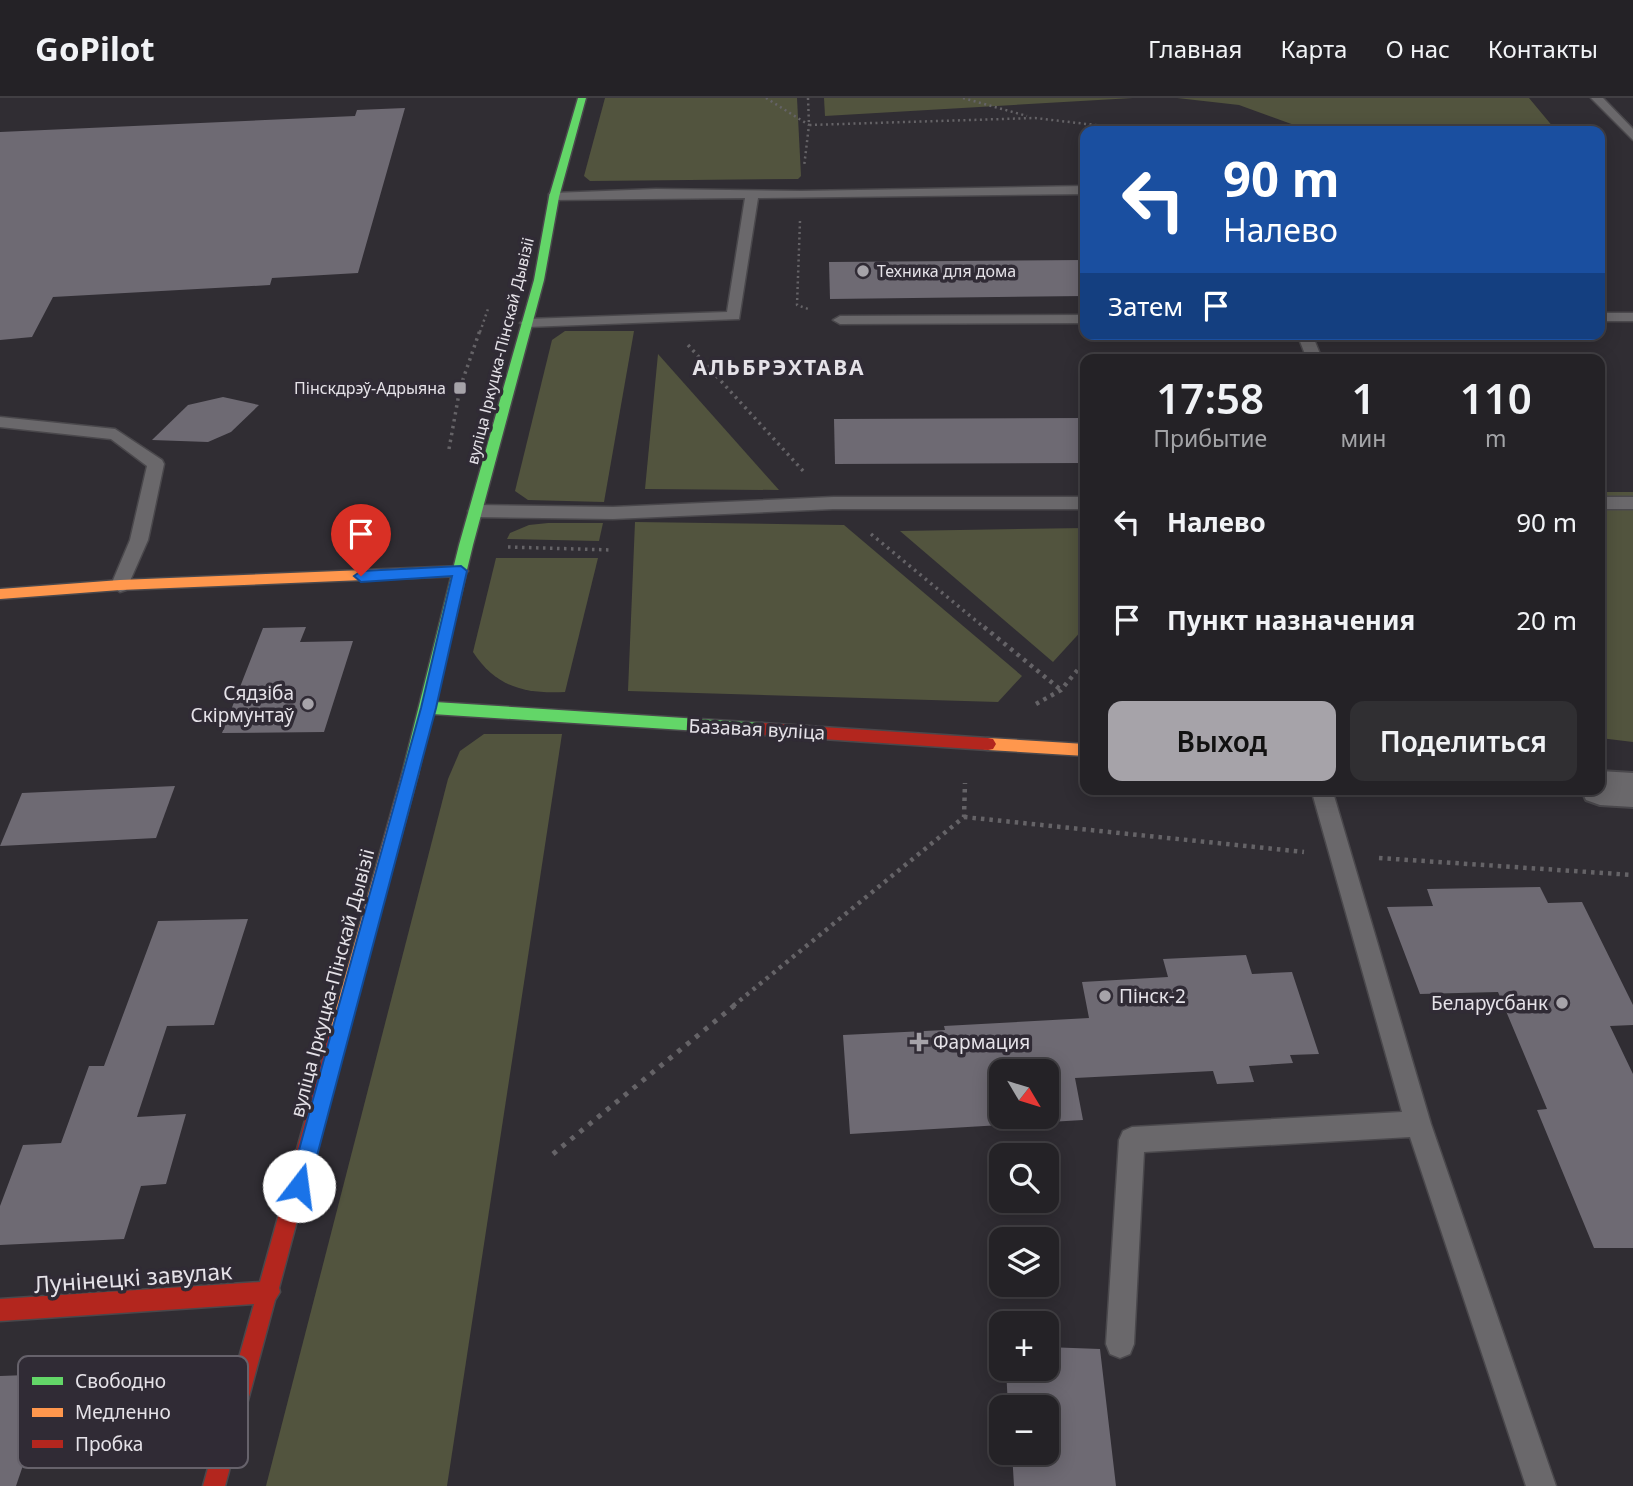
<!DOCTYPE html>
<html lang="ru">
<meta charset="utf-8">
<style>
:root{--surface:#242226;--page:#302f32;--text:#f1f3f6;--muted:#a3a4a7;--line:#413f43;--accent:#a6a3a9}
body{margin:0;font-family:"Noto Sans",sans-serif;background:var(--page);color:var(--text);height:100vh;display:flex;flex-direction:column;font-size:26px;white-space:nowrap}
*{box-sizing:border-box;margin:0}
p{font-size:23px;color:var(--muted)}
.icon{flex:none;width:38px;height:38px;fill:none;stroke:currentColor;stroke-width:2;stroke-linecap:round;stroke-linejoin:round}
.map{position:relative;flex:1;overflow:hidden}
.side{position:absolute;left:1080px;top:256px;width:525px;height:441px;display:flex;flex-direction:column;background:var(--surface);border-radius:14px;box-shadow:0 4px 18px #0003,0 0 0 2px var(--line)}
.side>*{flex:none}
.banner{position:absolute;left:1080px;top:28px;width:525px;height:214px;border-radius:14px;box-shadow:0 4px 18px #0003,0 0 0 2px var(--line);background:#1a4fa0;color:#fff;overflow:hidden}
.needle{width:46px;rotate:128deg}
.tools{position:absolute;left:989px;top:961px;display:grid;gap:14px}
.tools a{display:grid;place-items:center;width:70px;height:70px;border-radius:14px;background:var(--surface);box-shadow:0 4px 18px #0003,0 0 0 2px var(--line);font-size:35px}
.pin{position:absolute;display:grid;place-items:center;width:60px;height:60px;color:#fff;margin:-72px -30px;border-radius:50% 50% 50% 0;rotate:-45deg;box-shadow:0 0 7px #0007}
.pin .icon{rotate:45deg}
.me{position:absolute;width:77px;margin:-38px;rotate:15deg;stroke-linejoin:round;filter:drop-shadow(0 0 5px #0008)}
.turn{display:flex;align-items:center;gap:24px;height:147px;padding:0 28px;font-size:32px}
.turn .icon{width:91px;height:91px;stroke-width:2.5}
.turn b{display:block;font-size:49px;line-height:60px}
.then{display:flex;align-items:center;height:66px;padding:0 28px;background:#0003;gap:14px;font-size:26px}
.eta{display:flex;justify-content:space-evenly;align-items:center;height:119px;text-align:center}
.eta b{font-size:42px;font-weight:600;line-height:49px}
.primary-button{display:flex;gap:14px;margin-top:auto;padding:14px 28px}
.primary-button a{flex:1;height:80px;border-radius:14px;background:var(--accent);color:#111;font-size:28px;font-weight:600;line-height:80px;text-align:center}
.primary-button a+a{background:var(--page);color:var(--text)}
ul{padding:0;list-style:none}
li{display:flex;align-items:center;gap:21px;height:98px;padding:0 28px}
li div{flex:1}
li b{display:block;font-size:26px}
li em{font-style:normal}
header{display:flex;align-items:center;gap:42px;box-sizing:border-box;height:98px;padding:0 35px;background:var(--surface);border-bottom:2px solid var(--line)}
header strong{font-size:33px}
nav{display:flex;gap:38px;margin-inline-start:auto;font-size:24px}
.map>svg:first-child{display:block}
.green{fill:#52543e}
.building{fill:#6e6a73;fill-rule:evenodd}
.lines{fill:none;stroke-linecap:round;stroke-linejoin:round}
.lane-casing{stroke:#4a484c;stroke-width:3}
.street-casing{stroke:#4a484c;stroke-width:4}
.fast-casing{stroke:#4a484c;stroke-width:3}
.slow-casing{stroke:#4a484c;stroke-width:3}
.jam-casing{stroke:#4a484c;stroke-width:3}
.path-far3{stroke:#656367;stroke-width:2.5;stroke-dasharray:2 3.5;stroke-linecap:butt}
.path-far2{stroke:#656367;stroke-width:3.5;stroke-dasharray:2.5 4.5;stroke-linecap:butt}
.path-far1{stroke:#656367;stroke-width:4.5;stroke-dasharray:3.5 5;stroke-linecap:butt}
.path{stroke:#656367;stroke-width:5;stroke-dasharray:4.5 7;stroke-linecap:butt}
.lane{fill:#6a686b;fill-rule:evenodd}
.street{fill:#6a686b;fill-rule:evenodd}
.fast{fill:#63d668;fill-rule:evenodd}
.slow{fill:#ff974d;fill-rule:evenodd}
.jam{fill:#b3261e;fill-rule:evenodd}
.route{fill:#1a73e8;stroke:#114b97;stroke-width:2}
.poi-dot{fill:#a6a3a9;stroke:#302b35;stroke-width:2.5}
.labels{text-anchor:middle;stroke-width:7;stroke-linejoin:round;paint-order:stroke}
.far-poi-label{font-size:16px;fill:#e5e2e8;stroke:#302b35;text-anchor:start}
.far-street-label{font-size:16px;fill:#e5e2e8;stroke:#302b35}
.poi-label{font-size:19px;fill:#e5e2e8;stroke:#302b35;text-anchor:end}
.street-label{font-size:19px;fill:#e5e2e8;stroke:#302b35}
.far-district-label{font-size:21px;font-weight:bold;letter-spacing:2px;fill:#e5e2e8;stroke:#302b35}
.near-street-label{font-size:23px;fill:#e5e2e8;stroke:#302b35}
.key{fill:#302b35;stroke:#66626b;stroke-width:2}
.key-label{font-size:19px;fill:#e5e2e8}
</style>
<header>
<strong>GoPilot</strong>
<nav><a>Главная</a><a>Карта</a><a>О нас</a><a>Контакты</a></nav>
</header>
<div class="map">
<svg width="1633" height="1388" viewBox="0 0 1633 1388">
<rect width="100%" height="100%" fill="#302d33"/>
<!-- green -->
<g class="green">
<polygon points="605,0 797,0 801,78 798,81 590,83 584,78"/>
<polygon points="824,0 1133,0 825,18"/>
<polygon points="1177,0 1529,0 1554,30 1308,32 1239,7"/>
<polygon points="565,233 634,233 604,404 528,402 515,393 552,242"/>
<polygon points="658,256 779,392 645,391"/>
<polygon points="1600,394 1633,394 1633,644 1600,640"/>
<polygon points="635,424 844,427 1022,578 998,604 628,593"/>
<polygon points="548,425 603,425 599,443 507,441 510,435 529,427"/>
<polygon points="1085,430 1085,529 1053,564 900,433"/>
<path d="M 496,460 L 598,460 L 565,594 C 524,596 496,589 473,554 Z"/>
<polygon points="484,636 562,636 447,1388 266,1388 448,681 460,653"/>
</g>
<!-- building -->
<g class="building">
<polygon points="405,10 358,175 272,180 270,187 53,199 32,239 0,242 0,34 355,18 357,12"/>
<polygon points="1085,162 1085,198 830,201 829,164"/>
<polygon points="223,299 259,307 231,334 208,344 152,342 188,307"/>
<polygon points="1085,320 1085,365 835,366 834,321"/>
<polygon points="306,529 300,544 353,543 324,634 222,635 263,530"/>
<polygon points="175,688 156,740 0,748 22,695"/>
<polygon points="1540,789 1548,805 1582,804 1633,907 1633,927 1610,928 1633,976 1633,1150 1594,1150 1537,1012 1547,1011 1498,894 1420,896 1387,809 1433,808 1427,791"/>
<polygon points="248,821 214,927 167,928 137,1019 186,1016 166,1086 141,1088 124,1141 0,1147 0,1108 23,1047 61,1045 89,968 104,968 158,823"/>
<path d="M 1246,857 L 1252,876 L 1292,874 L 1319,956 L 1290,957 L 1293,965 L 1249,968 L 1254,984 L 1217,986 L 1213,973 L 1075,980 L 1083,1022 L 850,1036 L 843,937 L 945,932 L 944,928 L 1089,920 L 1082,884 L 1168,879 L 1163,861 ZM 1001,973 L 1046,973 L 1046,1018 L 1001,1018 Z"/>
<polygon points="1046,1249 1100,1251 1116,1388 1014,1388 1012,1354 1046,1354 1046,1309 1008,1309 1006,1270 1046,1270"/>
<polygon points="54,1276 16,1388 0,1388 0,1278"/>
</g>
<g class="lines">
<defs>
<g id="lane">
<polygon points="1591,0 1603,0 1633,31 1633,42"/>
<polygon points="1085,88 1085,96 758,100 739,221 527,229 520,225 527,221 727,214 745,100 549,102 549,96 554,95 656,91 801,93"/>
<rect x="1600" y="215" width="33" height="8"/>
<polygon points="1085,217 1085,225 840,226 833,222 840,218"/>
<polygon points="1297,236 1312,236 1322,261 1307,261"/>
<polygon points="0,319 115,331 162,362 164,366 148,442 126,492 120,494 111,487 130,442 147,368 111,341 0,329"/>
<polygon points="833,399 1085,399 1085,411 833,411 613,421 477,419 468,413 477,407 613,409"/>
<rect x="1600" y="399" width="33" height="12"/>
<polygon points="1311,691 1332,691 1431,1026 1556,1388 1526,1388 1410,1039 1144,1054 1134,1246 1130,1256 1120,1260 1110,1256 1106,1246 1119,1042 1123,1033 1132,1029 1402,1014"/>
</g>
<polygon id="street" points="1600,673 1633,675 1633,709 1600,707 1586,702 1581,691 1600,691"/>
<polygon id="fast" points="578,0 586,0 559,99 544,182 473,447 435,604 762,625 767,627 770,631 767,635 762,637 432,616 418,676 416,681 404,681 402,676 459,447 534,182 549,99"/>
<g id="slow">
<polygon points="461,468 468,473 461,478 120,492 0,501 0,491 120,482"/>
<polygon points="988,640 1085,646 1085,658 988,652 983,651 980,646 983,641"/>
<polygon points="410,669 416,671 418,676 347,936 344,942 338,945 332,942 329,936 402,676 404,671"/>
</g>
<g id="jam">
<polygon points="762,625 988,640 993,641 996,646 993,651 988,652 762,637 757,635 754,631 757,627"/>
<polygon points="338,927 344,930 347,936 279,1190 280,1194 275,1202 225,1388 203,1388 254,1206 0,1223 0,1201 260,1184 329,936 332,930"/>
</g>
</defs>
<!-- lane casing -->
<use href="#lane" class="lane-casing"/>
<!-- street casing -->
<use href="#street" class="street-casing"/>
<!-- fast casing -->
<use href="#fast" class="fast-casing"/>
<!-- slow casing -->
<use href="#slow" class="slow-casing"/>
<!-- jam casing -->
<use href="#jam" class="jam-casing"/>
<!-- path-far3 -->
<g class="path-far3">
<polyline points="766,0 809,27 804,69"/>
<polyline points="808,0 809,27 1035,20 1147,33"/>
<polyline points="963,0 1027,18"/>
<polyline points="800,123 797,207 811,212"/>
<polyline points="480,234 489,208"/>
</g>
<!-- path-far2 -->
<g class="path-far2">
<polyline points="688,247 805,375"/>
<polyline points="449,351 460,290 480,232"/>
<polyline points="871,436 986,531"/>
<polyline points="508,449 612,452"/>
</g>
<!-- path-far1 -->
<g class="path-far1">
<polyline points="984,529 1061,592"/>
<polyline points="1036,606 1061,592 1085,563"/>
<polyline points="964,719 1304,754"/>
<polyline points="1379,760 1633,777"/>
<polyline points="733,908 964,719 965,685"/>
</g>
<!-- path -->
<polyline class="path" points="553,1056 735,907"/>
<!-- lane -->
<use href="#lane" class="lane"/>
<!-- street -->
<use href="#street" class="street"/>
<!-- fast -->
<use href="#fast" class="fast"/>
<!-- slow -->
<use href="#slow" class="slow"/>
<!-- jam -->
<use href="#jam" class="jam"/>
</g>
<!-- route -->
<polygon class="route" points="461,468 467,473 436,610 309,1088 306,1095 299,1098 292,1095 289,1088 421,610 452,478 361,484 354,478 361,473"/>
<!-- markers -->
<g class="poi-dot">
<circle cx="863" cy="173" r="7"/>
<rect x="453" y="283" width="14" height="14" rx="3.5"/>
<circle cx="308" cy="606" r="7"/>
<circle cx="1105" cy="898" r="7"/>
<circle cx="1562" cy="905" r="7"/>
<path d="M915.5 933.5h7v7h7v7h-7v7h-7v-7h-7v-7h7z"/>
</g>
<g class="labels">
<!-- far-poi labels -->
<g class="far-poi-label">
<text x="877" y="179">Техника для дома</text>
<text x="446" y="296" text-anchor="end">Пінскдрэў-Адрыяна</text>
</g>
<!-- far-street labels -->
<g class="far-street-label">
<text transform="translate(500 253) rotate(-76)" y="6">вуліца Іркуцка-Пінскай Дывізіі</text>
</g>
<!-- poi labels -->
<g class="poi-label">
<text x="294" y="602">Сядзіба<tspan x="294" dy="22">Скірмунтаў</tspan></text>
<text x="1119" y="905" text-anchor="start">Пінск-2</text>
<text x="1548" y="912">Беларусбанк</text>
<text x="933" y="951" text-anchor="start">Фармация</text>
</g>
<!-- street labels -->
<g class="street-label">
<text transform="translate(757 631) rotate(3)" y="7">Базавая вуліца</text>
<text transform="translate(332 885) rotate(-75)" y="7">вуліца Іркуцка-Пінскай Дывізіі</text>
</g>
<!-- far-district labels -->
<g class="far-district-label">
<text x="779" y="277">АЛЬБРЭХТАВА</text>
</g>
<!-- near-street labels -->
<g class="near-street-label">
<text transform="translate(133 1180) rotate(-4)" y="8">Лунінецкі завулак</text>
</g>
</g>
<!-- legend -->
<rect x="18" y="1258" width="230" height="112" rx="10" class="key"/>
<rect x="32" y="1279" width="31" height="8" fill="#63d668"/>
<rect x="32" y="1310" width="31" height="9" fill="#ff974d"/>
<rect x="32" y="1342" width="31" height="8" fill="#b3261e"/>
<g class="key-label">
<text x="75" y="1290">Свободно</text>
<text x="75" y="1321">Медленно</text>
<text x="75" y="1353">Пробка</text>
</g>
</svg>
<div class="tools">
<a><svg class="needle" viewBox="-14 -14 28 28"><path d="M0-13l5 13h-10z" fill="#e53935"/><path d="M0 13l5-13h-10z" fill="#a3a4a7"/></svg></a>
<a><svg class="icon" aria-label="search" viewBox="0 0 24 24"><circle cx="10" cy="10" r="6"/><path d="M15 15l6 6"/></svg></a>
<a><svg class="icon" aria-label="layers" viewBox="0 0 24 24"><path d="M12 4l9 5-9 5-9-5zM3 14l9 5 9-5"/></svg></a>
<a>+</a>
<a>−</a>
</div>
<div class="pin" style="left:361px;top:478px;background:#d93025"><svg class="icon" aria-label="arrive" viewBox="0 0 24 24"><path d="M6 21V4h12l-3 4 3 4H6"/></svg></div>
<svg class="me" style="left:299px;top:1088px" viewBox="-20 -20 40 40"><circle r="19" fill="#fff"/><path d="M0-13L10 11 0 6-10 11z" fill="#1a73e8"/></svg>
<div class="banner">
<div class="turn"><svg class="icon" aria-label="left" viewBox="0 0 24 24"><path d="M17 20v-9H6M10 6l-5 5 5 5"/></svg><div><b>90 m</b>Налево</div></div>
<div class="then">Затем<svg class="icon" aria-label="arrive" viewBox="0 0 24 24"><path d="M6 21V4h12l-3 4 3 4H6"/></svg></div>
</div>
<section class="side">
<div class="eta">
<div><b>17:58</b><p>Прибытие</p></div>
<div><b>1</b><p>мин</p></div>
<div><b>110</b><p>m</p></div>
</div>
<ul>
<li><svg class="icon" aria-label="left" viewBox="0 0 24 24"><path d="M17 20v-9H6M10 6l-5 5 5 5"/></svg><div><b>Налево</b></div><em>90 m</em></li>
<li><svg class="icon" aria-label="arrive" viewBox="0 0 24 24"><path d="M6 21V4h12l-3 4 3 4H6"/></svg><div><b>Пункт назначения</b></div><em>20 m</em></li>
</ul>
<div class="primary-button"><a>Выход</a><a>Поделиться</a></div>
</section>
</div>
